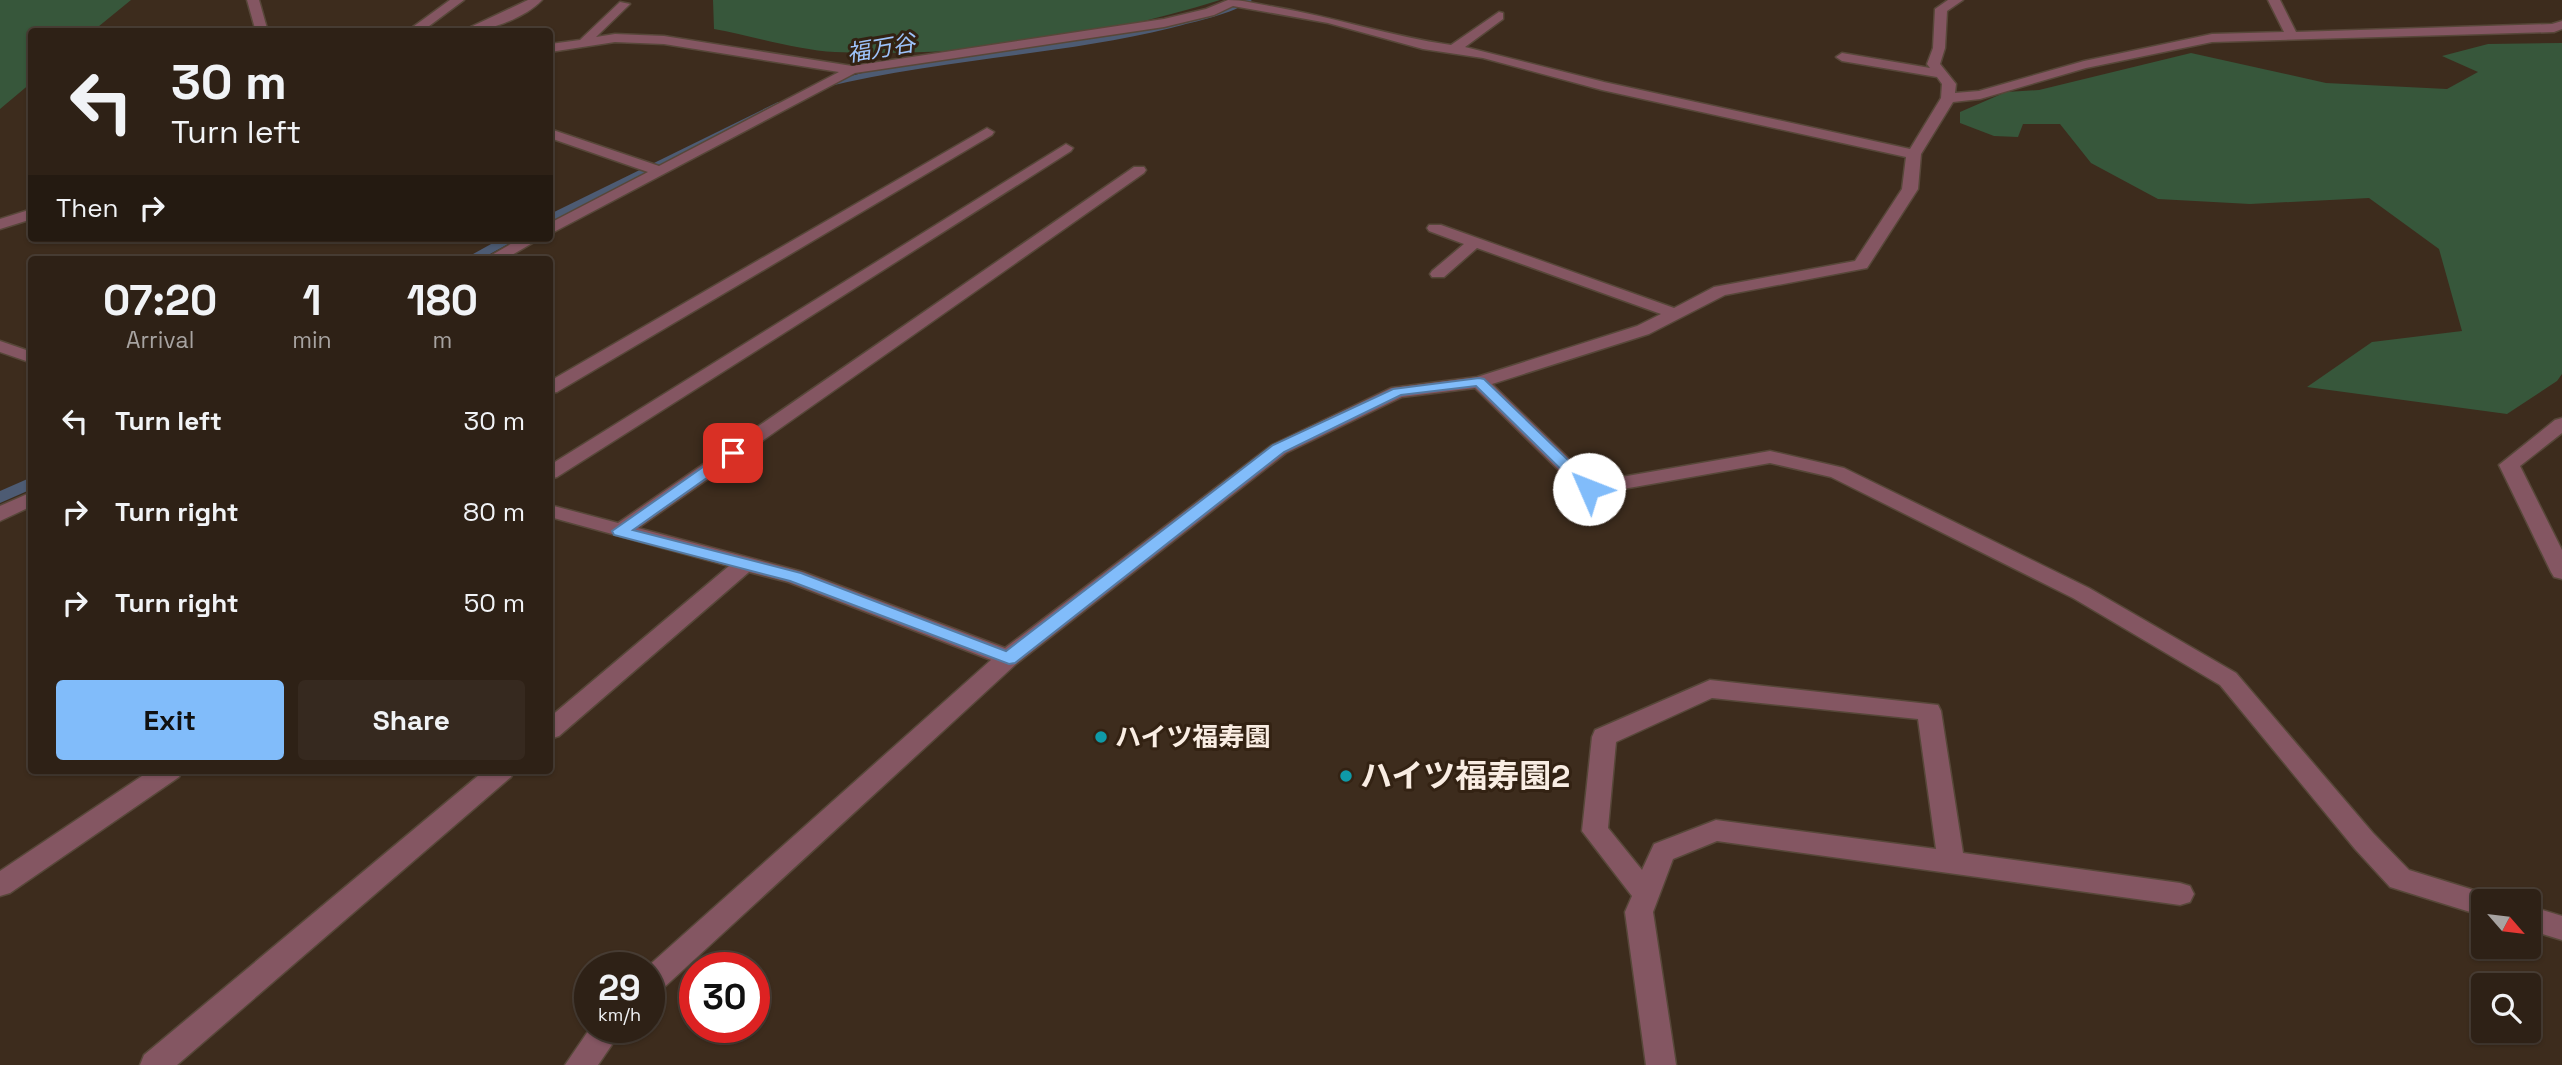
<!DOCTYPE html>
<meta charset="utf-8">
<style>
:root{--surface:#2e2116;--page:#36291f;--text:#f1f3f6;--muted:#a7a3a1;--line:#493e35;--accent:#81bcfa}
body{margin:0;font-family:"Space Grotesk","Noto Sans JP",sans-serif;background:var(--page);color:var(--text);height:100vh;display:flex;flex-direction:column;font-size:26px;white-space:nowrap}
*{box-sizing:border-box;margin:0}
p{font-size:23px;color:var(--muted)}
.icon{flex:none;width:38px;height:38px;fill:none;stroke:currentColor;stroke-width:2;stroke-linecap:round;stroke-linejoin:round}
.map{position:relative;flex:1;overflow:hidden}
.panel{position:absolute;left:28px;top:256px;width:525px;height:518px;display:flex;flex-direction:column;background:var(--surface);border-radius:7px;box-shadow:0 2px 5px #0004,0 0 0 2px var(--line)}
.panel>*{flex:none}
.banner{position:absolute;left:28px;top:28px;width:525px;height:214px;border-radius:7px;box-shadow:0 2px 5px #0004,0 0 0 2px var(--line);background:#2e2116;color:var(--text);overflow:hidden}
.needle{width:46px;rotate:118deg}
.tools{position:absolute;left:2471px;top:889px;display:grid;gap:14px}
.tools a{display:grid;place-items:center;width:70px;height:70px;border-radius:7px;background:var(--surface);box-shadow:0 2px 5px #0004,0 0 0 2px var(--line);font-size:35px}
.speed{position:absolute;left:574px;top:952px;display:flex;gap:14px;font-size:35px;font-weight:700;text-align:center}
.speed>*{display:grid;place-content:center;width:91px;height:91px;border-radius:50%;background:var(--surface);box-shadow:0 2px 5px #0004,0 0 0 2px var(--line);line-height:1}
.speed small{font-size:18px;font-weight:400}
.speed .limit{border:10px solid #d22;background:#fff;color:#111}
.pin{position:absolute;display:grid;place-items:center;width:60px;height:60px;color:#fff;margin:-30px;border-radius:14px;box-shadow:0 4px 10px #0006}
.me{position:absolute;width:77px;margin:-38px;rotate:314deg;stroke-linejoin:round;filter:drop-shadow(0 0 5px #0008)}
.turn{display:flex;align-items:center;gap:24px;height:147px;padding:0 28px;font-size:32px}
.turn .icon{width:91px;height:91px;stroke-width:2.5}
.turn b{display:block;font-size:49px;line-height:60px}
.then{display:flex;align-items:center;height:66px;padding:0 28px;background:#0003;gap:14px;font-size:26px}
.eta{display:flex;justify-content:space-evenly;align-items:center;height:119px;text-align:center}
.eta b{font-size:42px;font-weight:800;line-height:49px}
.button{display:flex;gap:14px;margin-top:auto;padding:14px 28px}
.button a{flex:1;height:80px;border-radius:7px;background:var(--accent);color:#111;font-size:28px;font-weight:800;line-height:80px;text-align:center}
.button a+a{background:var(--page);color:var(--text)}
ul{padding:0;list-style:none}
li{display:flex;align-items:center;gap:21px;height:91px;padding:0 28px}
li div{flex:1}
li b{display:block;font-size:26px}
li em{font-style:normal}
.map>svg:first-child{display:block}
.green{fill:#37573b}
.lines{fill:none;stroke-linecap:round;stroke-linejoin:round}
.stream{fill:#4d5b73;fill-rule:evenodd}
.street-casing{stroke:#574739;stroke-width:3}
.street{fill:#845662;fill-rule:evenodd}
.route{fill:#81bcfa;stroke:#547aa2;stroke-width:2}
.culture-dot{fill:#0f9aa8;stroke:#332213;stroke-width:2.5}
.labels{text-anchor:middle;stroke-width:6;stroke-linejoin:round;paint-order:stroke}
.far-water-label{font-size:23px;font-style:italic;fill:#9dc2f9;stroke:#332213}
.poi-label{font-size:26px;font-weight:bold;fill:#f9ede3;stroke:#332213;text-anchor:start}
.near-poi-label{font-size:32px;font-weight:bold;fill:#f9ede3;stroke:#332213;text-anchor:start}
</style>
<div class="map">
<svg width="2562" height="1065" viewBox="0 0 2562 1065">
<rect width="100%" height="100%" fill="#3d2c1d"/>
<!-- green -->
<g class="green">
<polygon points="0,0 131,0 93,31 32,32 31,83 0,109"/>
<path d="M 713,0 L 1220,0 C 1098,38 964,58 835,52 C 798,50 752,36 714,29 Z"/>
<polygon points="2562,43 2562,374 2557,381 2507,414 2307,387 2372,342 2462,331 2439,249 2369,198 2250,204 2158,199 2091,163 2060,124 2023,124 2018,137 1994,136 1960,123 1960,112 2006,92 2039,90 2191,53 2326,83 2447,89 2478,72 2442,56 2488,44"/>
</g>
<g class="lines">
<!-- stream -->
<g class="stream">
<path d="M 1238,0 L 1252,0 C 1231,15 1196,21 1171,28 C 1056,56 937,59 822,88 L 817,85 L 877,69 L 1110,35 L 1176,20 Z"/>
<polygon points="778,102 784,105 782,107 550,223 550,214"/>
<polygon points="502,238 519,238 481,259 464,259"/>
<polygon points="32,477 32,489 0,503 0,491"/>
</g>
<defs>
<g id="street">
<polygon points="247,0 259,0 268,32 256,32"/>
<polygon points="450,0 464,0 421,32 406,32"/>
<path d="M 528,0 L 542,0 C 524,19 486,32 460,32 Z"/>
<path d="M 1228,0 C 1244,0 1257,4 1275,7 C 1334,17 1392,37 1451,45 L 1499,12 L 1503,13 L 1503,19 L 1465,47 L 1604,82 L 1910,149 L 1941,98 L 1942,84 L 1937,77 L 1842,61 L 1836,57 L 1842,53 L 1930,68 L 1927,64 L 1933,48 L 1935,9 L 1948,0 L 1963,0 L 1947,11 L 1945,48 L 1940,64 L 1956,84 L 1955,93 L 1979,91 L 2084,61 L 2212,34 L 2284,32 L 2268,0 L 2280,0 L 2296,32 L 2552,24 L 2562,21 L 2562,29 L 2554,32 L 2212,42 L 2086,68 L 1980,99 L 1953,102 L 1921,154 L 1918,189 L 1867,268 L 1725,295 L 1649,334 L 1492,384 L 1593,482 L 1770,451 L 1844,468 L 2089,588 L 2236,673 L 2373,833 L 2409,870 L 2493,896 L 2495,901 L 2483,901 L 2483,916 L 2390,887 L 2355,849 L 2220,685 L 2073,598 L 1831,477 L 1770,463 L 1589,495 L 1582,493 L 1475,388 L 1402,397 L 1286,453 L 1016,664 L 659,992 L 649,996 L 649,968 L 646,968 L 991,660 L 788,582 L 749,572 L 559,736 L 550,739 L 550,717 L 729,566 L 550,517 L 550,505 L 618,523 L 1134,167 L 1144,167 L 1146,170 L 1144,173 L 638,528 L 803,572 L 1005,648 L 1272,445 L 1391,388 L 1477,377 L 1637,326 L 1661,314 L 1477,248 L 1444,277 L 1432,277 L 1430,274 L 1432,271 L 1464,244 L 1429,231 L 1427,228 L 1429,225 L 1441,225 L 1674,308 L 1714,287 L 1855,261 L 1902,189 L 1906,157 L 1602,90 L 1483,58 L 1423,49 L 1328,23 L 1233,6 L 1214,15 L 1164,27 L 855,73 L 550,234 L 550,223 L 648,172 L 550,138 L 550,129 L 659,166 L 839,72 L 664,44 L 615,42 L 550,52 L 550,44 L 580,40 L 620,2 L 630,4 L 596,37 L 615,34 L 664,36 L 852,66 L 1164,19 L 1206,9 Z"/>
<polygon points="987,128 994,132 992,135 557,392 550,393 550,381"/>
<polygon points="1066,144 1073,148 1071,151 557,477 550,479 550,465"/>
<polygon points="32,209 32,219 0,229 0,219"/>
<polygon points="521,238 541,238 505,259 485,259"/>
<polygon points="0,341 32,352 32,363 0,352"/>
<polygon points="2562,418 2562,433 2520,466 2562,550 2562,579 2554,577 2551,572 2499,465 2555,420"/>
<polygon points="32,492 32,506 0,521 0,506"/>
<path d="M 1710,680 L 1938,705 L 1941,711 L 1963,853 L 2180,883 L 2190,886 L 2194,894 L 2190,902 L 2180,905 L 1717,841 L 1673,859 L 1653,912 L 1676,1065 L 1646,1065 L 1625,912 L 1632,896 L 1582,831 L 1592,737 L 1595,730 ZM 1712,698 L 1918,719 L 1936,849 L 1716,820 L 1654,844 L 1642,870 L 1608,828 L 1616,742 Z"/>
<polygon points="151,770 183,770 179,777 10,893 0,896 0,871"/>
<polygon points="485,770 515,770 511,777 177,1065 140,1065 144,1055"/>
<polygon points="2529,906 2562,916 2562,940 2529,930"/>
<polygon points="591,1027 624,1027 598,1065 565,1065"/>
</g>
</defs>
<!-- street casing -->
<use href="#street" class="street-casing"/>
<!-- street -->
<use href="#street" class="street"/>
</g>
<!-- route -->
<polygon class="route" points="1479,378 1484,379 1594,485 1597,489 1594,492 1584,492 1476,386 1401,395 1284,452 1015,663 1009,664 790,581 614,535 612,531 727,450 738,450 740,453 738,456 633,530 801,573 1006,651 1273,445 1393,389"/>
<!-- markers -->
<g class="culture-dot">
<circle cx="1101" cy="737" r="7"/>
<circle cx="1346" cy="776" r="7"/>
</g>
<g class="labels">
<!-- far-water labels -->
<g class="far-water-label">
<text transform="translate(881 48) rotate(-10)" y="8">福万谷</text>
</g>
<!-- poi labels -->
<g class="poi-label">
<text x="1115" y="746">ハイツ福寿園</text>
</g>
<!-- near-poi labels -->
<g class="near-poi-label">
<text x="1360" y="787">ハイツ福寿園2</text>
</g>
</g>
</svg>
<div class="tools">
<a><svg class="needle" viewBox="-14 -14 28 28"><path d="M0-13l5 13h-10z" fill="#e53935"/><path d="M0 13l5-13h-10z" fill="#a7a3a1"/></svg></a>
<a><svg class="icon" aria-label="search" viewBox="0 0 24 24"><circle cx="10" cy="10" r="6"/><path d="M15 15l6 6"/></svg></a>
</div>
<div class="speed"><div>29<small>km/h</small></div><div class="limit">30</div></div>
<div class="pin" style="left:733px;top:453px;background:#d93025"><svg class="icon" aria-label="arrive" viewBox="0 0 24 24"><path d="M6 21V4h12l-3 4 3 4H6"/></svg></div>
<svg class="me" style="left:1589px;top:489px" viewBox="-20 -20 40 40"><circle r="19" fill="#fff"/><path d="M0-13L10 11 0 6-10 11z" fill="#81bcfa"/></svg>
<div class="banner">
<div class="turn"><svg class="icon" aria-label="left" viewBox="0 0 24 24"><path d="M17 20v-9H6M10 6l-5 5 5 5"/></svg><div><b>30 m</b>Turn left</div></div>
<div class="then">Then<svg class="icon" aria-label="right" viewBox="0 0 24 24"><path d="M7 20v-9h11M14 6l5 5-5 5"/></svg></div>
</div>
<section class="panel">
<div class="eta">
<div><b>07:20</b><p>Arrival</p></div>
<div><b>1</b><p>min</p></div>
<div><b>180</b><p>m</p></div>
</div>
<ul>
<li><svg class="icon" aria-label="left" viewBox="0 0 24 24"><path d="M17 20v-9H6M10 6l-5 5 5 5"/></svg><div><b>Turn left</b></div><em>30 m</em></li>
<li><svg class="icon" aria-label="right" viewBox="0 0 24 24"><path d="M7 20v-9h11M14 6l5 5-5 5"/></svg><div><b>Turn right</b></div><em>80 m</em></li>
<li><svg class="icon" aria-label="right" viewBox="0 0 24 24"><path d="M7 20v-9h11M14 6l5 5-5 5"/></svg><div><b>Turn right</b></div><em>50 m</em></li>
</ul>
<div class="button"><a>Exit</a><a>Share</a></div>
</section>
</div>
